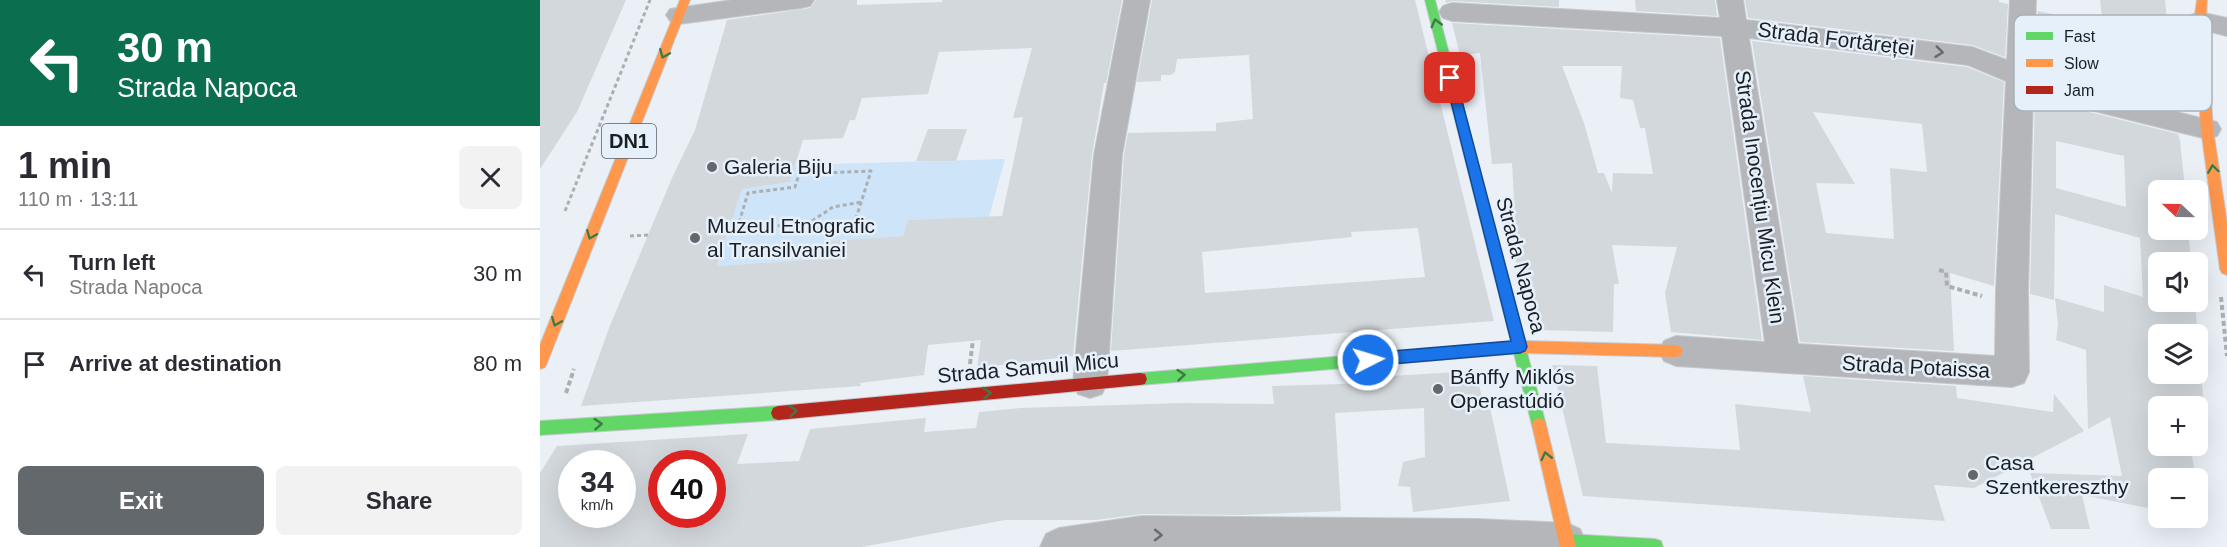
<!DOCTYPE html>
<meta charset="utf-8">
<style>
:root{--surface:#fff;--page:#f2f2f3;--text:#2b2b33;--muted:#7c7c81;--line:#e1e1e2;--accent:#63686d}
body{margin:0;font-family:Arial,sans-serif;background:var(--page);color:var(--text);height:100vh;display:flex;flex-direction:column;font-size:22px;white-space:nowrap}
*{box-sizing:border-box;margin:0}
p{font-size:20px;color:var(--muted)}
.icon{flex:none;width:33px;height:33px;fill:none;stroke:currentColor;stroke-width:2;stroke-linecap:round;stroke-linejoin:round}
.map{position:relative;flex:1;overflow:hidden}
.details{display:flex;flex-direction:column;background:var(--surface);width:540px}
.details>*{flex:none}
.banner{background:#0b6e4f;color:#fff;overflow:hidden}
.needle{width:39px;rotate:292deg}
.controls{position:absolute;left:1608px;top:180px;display:grid;gap:12px}
.controls a{display:grid;place-items:center;width:60px;height:60px;border-radius:9px;background:var(--surface);box-shadow:0 6px 24px #0002;font-size:30px}
.speed{position:absolute;left:18px;top:450px;display:flex;gap:12px;font-size:30px;font-weight:700;text-align:center}
.speed>*{display:grid;place-content:center;width:78px;height:78px;border-radius:50%;background:var(--surface);box-shadow:0 6px 24px #0002;line-height:1}
.speed small{font-size:15px;font-weight:400}
.speed .limit{border:9px solid #d22;background:#fff;color:#111}
.pin{position:absolute;display:grid;place-items:center;width:51px;height:51px;color:#fff;margin:-26px;border-radius:12px;box-shadow:0 3px 9px #0006}
.me{position:absolute;width:66px;margin:-33px;rotate:85deg;stroke-linejoin:round;filter:drop-shadow(0 0 4px #0008)}
.turn{display:flex;align-items:center;gap:21px;height:126px;padding:0 18px;font-size:27px}
.turn .icon{width:78px;height:78px;stroke-width:2.5}
.turn b{display:block;font-size:42px;line-height:51px}
.round{display:grid;place-items:center;flex:none;width:63px;height:63px;border-radius:9px;background:var(--page)}
.headline{display:flex;align-items:center;justify-content:space-between;height:102px;padding:0 18px}
h1{font-size:36px;font-weight:700;line-height:45px}
.primary-button{display:flex;gap:12px;margin-top:auto;padding:12px 18px}
.primary-button a{flex:1;height:69px;border-radius:9px;background:var(--accent);color:#fff;font-size:24px;font-weight:700;line-height:69px;text-align:center}
.primary-button a+a{background:var(--page);color:var(--text)}
ul{padding:0;list-style:none}
li{display:flex;align-items:center;gap:18px;height:90px;padding:0 18px;border-top:2px solid var(--line)}
li div{flex:1}
li b{display:block;font-size:22px}
li em{font-style:normal}
main{display:flex;flex:1;min-height:0}
.map>svg:first-child{display:block}
.green{fill:#cee4f8}
.building{fill:#d3d8dd;fill-rule:evenodd}
.lines{fill:none;stroke-linecap:round;stroke-linejoin:round}
.street-casing{stroke:#c6cacf;stroke-width:2}
.fast-casing{stroke:#c6cacf;stroke-width:2}
.slow-casing{stroke:#c6cacf;stroke-width:2}
.jam-casing{stroke:#c6cacf;stroke-width:2}
.path-far1{stroke:#acafb2;stroke-width:3;stroke-dasharray:4 3;stroke-linecap:butt}
.path{stroke:#acafb2;stroke-width:4;stroke-dasharray:5 3;stroke-linecap:butt}
.street{fill:#b4b6b9;fill-rule:evenodd}
.fast{fill:#63d668;fill-rule:evenodd}
.slow{fill:#ff974d;fill-rule:evenodd}
.jam{fill:#b3261e;fill-rule:evenodd}
.oneway{stroke:#3f7a46}
.oneway2{stroke:#686a6e}
.route{fill:#1a73e8;stroke:#114b97;stroke-width:1.5}
.poi-dot{fill:#63686d;stroke:#e5f0fb;stroke-width:2}
.labels{text-anchor:middle;stroke-width:5;stroke-linejoin:round;paint-order:stroke}
.shield{fill:#e5f0fb;stroke:#585e64;stroke-width:1.5}
.shield-label{font-size:20px;font-weight:bold;fill:#1b1f23}
.street-label{font-size:21px;fill:#1b1f23;stroke:#e5f0fb}
.poi-label{font-size:21px;fill:#1b1f23;stroke:#e5f0fb;text-anchor:start}
.key{fill:#e5f0fb;stroke:#a8b1ba;stroke-width:1.5}
.key-label{font-size:16px;fill:#1b1f23}
</style>
<main>
<section class="details">
<div class="banner">
<div class="turn"><svg class="icon" aria-label="left" viewBox="0 0 24 24"><path d="M17 20v-9H6M10 6l-5 5 5 5"/></svg><div><b>30 m</b>Strada Napoca</div></div>
</div>
<div class="headline"><div><h1>1 min</h1><p>110 m · 13:11</p></div><a class="round"><svg class="icon" aria-label="close" viewBox="0 0 24 24"><path d="M6 6l12 12M18 6L6 18"/></svg></a></div>
<ul>
<li><svg class="icon" aria-label="left" viewBox="0 0 24 24"><path d="M17 20v-9H6M10 6l-5 5 5 5"/></svg><div><b>Turn left</b><p>Strada Napoca</p></div><em>30 m</em></li>
<li><svg class="icon" aria-label="arrive" viewBox="0 0 24 24"><path d="M6 21V4h12l-3 4 3 4H6"/></svg><div><b>Arrive at destination</b></div><em>80 m</em></li>
</ul>
<div class="primary-button"><a>Exit</a><a>Share</a></div>
</section>
<div class="map">
<svg width="1687" height="547" viewBox="0 0 1687 547">
<rect width="100%" height="100%" fill="#eaf0f6"/>
<!-- green -->
<polygon class="green" points="465,159 449,217 368,220 363,236 287,241 280,259 177,266 202,189 250,182 255,165"/>
<!-- building -->
<g class="building">
<polygon points="0,0 86,0 37,112 0,169"/>
<path d="M 276,0 L 317,0 L 317,5 L 402,2 L 402,0 L 582,0 L 566,83 L 564,83 L 552,155 L 533,356 L 437,368 L 441,340 L 388,345 L 384,375 L 320,383 L 321,386 L 41,406 L 69,328 L 132,178 L 155,130 L 187,20 L 270,8 ZM 492,48 L 473,118 L 483,117 L 462,216 L 368,220 L 363,236 L 287,241 L 280,259 L 177,266 L 202,189 L 250,182 L 263,140 L 303,138 L 310,120 L 315,120 L 322,98 L 388,94 L 399,52 Z"/>
<path d="M 612,0 L 875,0 L 954,321 L 571,351 L 584,155 L 588,133 L 676,131 L 676,123 L 713,119 L 709,55 L 637,59 L 635,72 L 631,75 L 621,75 L 621,81 L 597,82 ZM 878,228 L 885,277 L 665,293 L 662,252 L 812,237 L 811,232 Z"/>
<polygon points="905,0 1019,0 1019,7 912,1 906,3"/>
<polygon points="1095,0 1175,0 1177,16 1096,11"/>
<polygon points="1205,0 1459,0 1459,2 1468,4 1465,57 1432,45 1208,18"/>
<polygon points="1560,0 1625,0 1636,109 1526,82 1496,70 1498,11 1563,25"/>
<path d="M 912,23 L 1180,38 L 1222,340 L 1131,332 L 1125,293 L 1137,247 L 1072,245 L 1079,284 L 1074,284 L 1073,332 L 1000,330 L 997,317 L 991,318 L 964,215 L 975,216 L 972,163 L 952,164 L 940,53 L 920,55 ZM 1022,66 L 1082,66 L 1080,98 L 1093,100 L 1100,128 L 1105,128 L 1113,174 L 1073,173 L 1072,193 L 1064,173 L 1058,173 L 1044,123 Z"/>
<path d="M 1212,41 L 1427,67 L 1464,82 L 1454,286 L 1410,273 L 1414,351 L 1260,342 ZM 1273,112 L 1382,124 L 1387,172 L 1350,168 L 1354,239 L 1286,233 L 1276,183 L 1315,184 Z"/>
<path d="M 1495,96 L 1517,104 L 1638,134 L 1640,140 L 1645,190 L 1618,190 L 1618,230 L 1648,230 L 1651,262 L 1618,262 L 1618,302 L 1655,302 L 1664,407 L 1642,400 L 1643,406 L 1618,406 L 1618,446 L 1650,446 L 1656,478 L 1618,478 L 1618,510 L 1542,495 L 1550,529 L 1511,529 L 1490,473 L 1582,476 L 1570,417 L 1548,429 L 1546,350 L 1516,340 L 1518,324 L 1515,298 L 1564,312 L 1564,285 L 1603,297 L 1600,238 L 1515,214 L 1514,300 L 1490,294 ZM 1516,141 L 1584,156 L 1586,207 L 1516,188 ZM 1618,334 L 1658,334 L 1658,374 L 1618,374 Z"/>
<polygon points="388,129 427,129 416,161 376,161"/>
<polygon points="1012,365 1057,366 1066,443 1200,450 1195,404 1271,412 1263,376 1416,386 1417,398 1513,412 1514,394 1544,431 1434,488 1394,485 1405,521 1043,496"/>
<path d="M 936,371 L 944,407 L 950,407 L 970,501 L 873,512 L 870,487 L 858,486 L 863,462 L 885,457 L 884,408 L 795,413 L 801,511 L 702,515 L 602,514 L 556,520 L 465,520 L 322,547 L 0,547 L 0,473 L 17,446 L 208,434 L 197,464 L 259,461 L 270,429 L 386,418 L 384,432 L 436,428 L 439,412 L 480,408 L 643,403 L 734,404 L 732,386 L 833,383 L 832,377 ZM 32,464 L 82,464 L 82,514 L 32,514 ZM 122,464 L 172,464 L 172,514 L 119,514 Z"/>
</g>
<g class="lines">
<defs>
<g id="street">
<polygon points="192,0 274,0 270,6 261,8 139,24 130,21 126,15 130,9"/>
<polygon points="584,0 610,0 582,155 567,383 562,394 550,398 538,394 533,383 554,155"/>
<path d="M 1177,0 L 1203,0 L 1206,20 L 1432,47 L 1467,60 L 1470,0 L 1496,0 L 1494,71 L 1525,84 L 1677,122 L 1681,129 L 1677,136 L 1667,139 L 1518,102 L 1493,93 L 1488,291 L 1489,372 L 1484,383 L 1472,387 L 1136,366 L 1124,361 L 1119,351 L 1124,341 L 1136,336 L 1225,342 L 1182,36 L 912,21 L 903,18 L 899,12 L 903,6 L 912,3 L 1180,18 ZM 1209,38 L 1428,65 L 1466,81 L 1456,291 L 1455,356 L 1258,344 Z"/>
<polygon points="1660,12 1687,18 1687,36 1651,27 1647,21 1651,15"/>
<polygon points="602,516 937,519 1027,523 1040,529 1046,542 1044,547 500,547 506,534 519,528"/>
</g>
<g id="fast">
<polygon points="885,0 895,0 1006,425 1004,430 999,432 994,430 992,425"/>
<polygon points="852,352 857,354 859,358 857,362 852,364 600,385 595,384 593,379 595,374 600,373"/>
<polygon points="238,406 243,408 245,413 243,418 238,420 0,435 0,421"/>
<polygon points="1027,534 1115,539 1121,541 1123,547 1021,547 1019,542 1021,536"/>
</g>
<g id="slow">
<polygon points="140,0 150,0 7,363 5,367 0,369 0,345"/>
<polygon points="1657,0 1667,0 1666,21 1673,129 1687,223 1687,275 1682,273 1680,269 1661,129 1654,21"/>
<polygon points="980,341 1136,345 1141,347 1143,351 1141,355 1136,357 980,353 852,364 847,362 845,358 847,354 852,352"/>
<polygon points="999,418 1004,420 1006,425 1036,547 1020,547 992,425 994,420"/>
</g>
<polygon id="jam" points="600,373 605,374 607,379 605,384 600,385 238,420 233,418 231,413 233,408 238,406"/>
</defs>
<!-- street casing -->
<use href="#street" class="street-casing"/>
<!-- fast casing -->
<use href="#fast" class="fast-casing"/>
<!-- slow casing -->
<use href="#slow" class="slow-casing"/>
<!-- jam casing -->
<use href="#jam" class="jam-casing"/>
<!-- path-far1 -->
<g class="path-far1">
<polyline points="25,211 110,0"/>
<polyline points="197,229 208,193 255,187 259,174 331,171 312,231 287,234 269,223"/>
<polyline points="189,230 269,223 293,207 322,202"/>
<polyline points="90,236 108,235"/>
</g>
<!-- path -->
<g class="path">
<polyline points="1399,270 1406,272 1407,286 1442,296"/>
<polyline points="1681,297 1687,356"/>
<polyline points="430,364 433,340"/>
<polyline points="26,393 34,369"/>
</g>
<!-- street -->
<use href="#street" class="street"/>
<!-- fast -->
<use href="#fast" class="fast"/>
<!-- slow -->
<use href="#slow" class="slow"/>
<!-- jam -->
<use href="#jam" class="jam"/>
</g>
<!-- one-way arrows -->
<defs><path id="oneway-chevron" d="M-2-3.5L2.5 0L-2 3.5" fill="none" stroke-width="1.6" stroke-linecap="round" stroke-linejoin="round" transform="scale(1.5)"/></defs>
<g class="oneway">
<use href="#oneway-chevron" transform="translate(896 23) rotate(-105)"/>
<use href="#oneway-chevron" transform="translate(124 54) rotate(112)"/>
<use href="#oneway-chevron" transform="translate(1673 169) rotate(-98)"/>
<use href="#oneway-chevron" transform="translate(51 235) rotate(112)"/>
<use href="#oneway-chevron" transform="translate(16 322) rotate(112)"/>
<use href="#oneway-chevron" transform="translate(641 375) rotate(-5)"/>
<use href="#oneway-chevron" transform="translate(447 393) rotate(-5)"/>
<use href="#oneway-chevron" transform="translate(253 411) rotate(-5)"/>
<use href="#oneway-chevron" transform="translate(58 424) rotate(-4)"/>
<use href="#oneway-chevron" transform="translate(1006 456) rotate(-103)"/>
</g>
<g class="oneway2">
<use href="#oneway-chevron" transform="translate(1399 52) rotate(7)"/>
<use href="#oneway-chevron" transform="translate(618 535) rotate(1)"/>
</g>
<!-- route -->
<polygon class="route" points="910,74 916,78 987,347 985,351 980,353 828,366 823,364 821,360 823,355 828,353 971,341 905,78"/>
<!-- markers -->
<g class="poi-dot">
<circle cx="172" cy="167" r="6"/>
<circle cx="155" cy="238" r="6"/>
<circle cx="898" cy="389" r="6"/>
<circle cx="1433" cy="475" r="6"/>
</g>
<g class="labels">
<!-- shield labels -->
<rect class="shield" x="62" y="124" width="54" height="34" rx="4.5"/>
<g class="shield-label">
<text x="89" y="148">DN1</text>
</g>
<!-- street labels -->
<g class="street-label">
<text transform="translate(1296 39) rotate(7)" y="7">Strada Fortăreței</text>
<text transform="translate(1220 197) rotate(82)" y="7">Strada Inocențiu Micu Klein</text>
<text transform="translate(981 265) rotate(75)" y="7">Strada Napoca</text>
<text transform="translate(1376 367) rotate(3)" y="7">Strada Potaissa</text>
<text transform="translate(488 368) rotate(-5)" y="7">Strada Samuil Micu</text>
</g>
<!-- poi labels -->
<g class="poi-label">
<text x="184" y="174">Galeria Biju</text>
<text x="167" y="233">Muzeul Etnografic<tspan x="167" dy="24">al Transilvaniei</tspan></text>
<text x="910" y="384">Bánffy Miklós<tspan x="910" dy="24">Operastúdió</tspan></text>
<text x="1445" y="470">Casa<tspan x="1445" dy="24">Szentkereszthy</tspan></text>
</g>
</g>
<!-- legend -->
<rect x="1474" y="15" width="198" height="96" rx="9" class="key"/>
<rect x="1486" y="32" width="27" height="8" fill="#63d668"/>
<rect x="1486" y="59" width="27" height="8" fill="#ff974d"/>
<rect x="1486" y="86" width="27" height="8" fill="#b3261e"/>
<g class="key-label">
<text x="1524" y="42">Fast</text>
<text x="1524" y="69">Slow</text>
<text x="1524" y="96">Jam</text>
</g>
</svg>
<div class="controls">
<a><svg class="needle" viewBox="-14 -14 28 28"><path d="M0-13l5 13h-10z" fill="#e53935"/><path d="M0 13l5-13h-10z" fill="#7c7c81"/></svg></a>
<a><svg class="icon" aria-label="sound" viewBox="0 0 24 24"><path d="M4 9h4l5-4v14l-5-4H4zM17 9q2 3 0 6"/></svg></a>
<a><svg class="icon" aria-label="layers" viewBox="0 0 24 24"><path d="M12 4l9 5-9 5-9-5zM3 14l9 5 9-5"/></svg></a>
<a>+</a>
<a>−</a>
</div>
<div class="speed"><div>34<small>km/h</small></div><div class="limit">40</div></div>
<div class="pin" style="left:910px;top:78px;background:#d93025"><svg class="icon" aria-label="arrive" viewBox="0 0 24 24"><path d="M6 21V4h12l-3 4 3 4H6"/></svg></div>
<svg class="me" style="left:828px;top:360px" viewBox="-20 -20 40 40"><circle r="17" fill="#1a73e8" stroke="#fff" stroke-width="3"/><path d="M0-11L8 9 0 5-8 9z" fill="#fff"/></svg>
</div>
</main>
